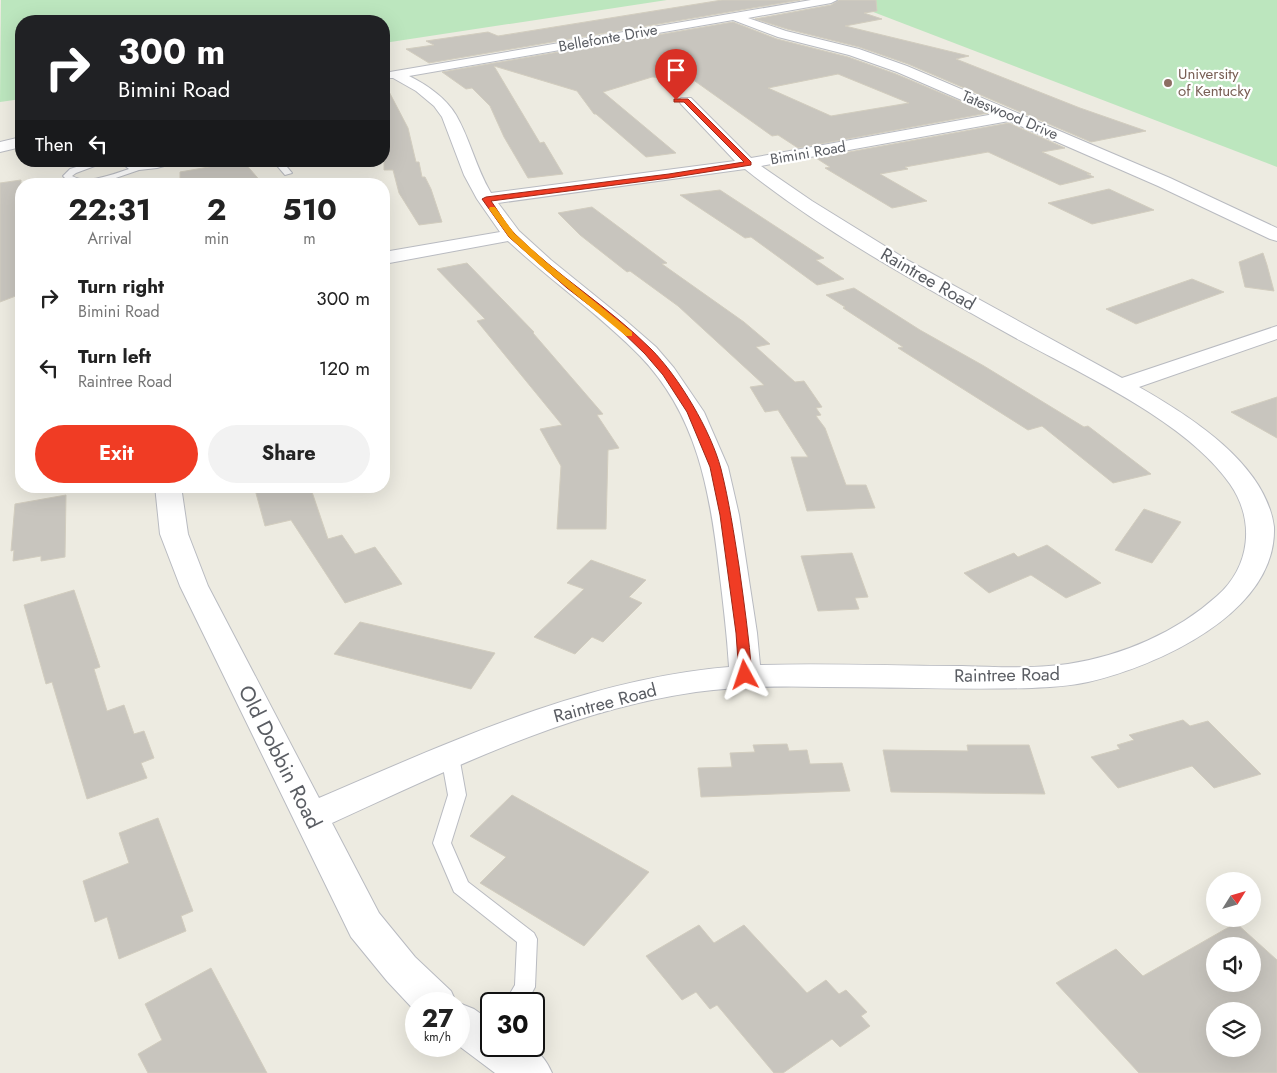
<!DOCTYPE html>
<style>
:root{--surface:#fff;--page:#f2f2f2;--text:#222;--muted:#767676;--accent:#f03c24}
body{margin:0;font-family:Jost,sans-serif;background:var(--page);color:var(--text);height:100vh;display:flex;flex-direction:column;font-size:19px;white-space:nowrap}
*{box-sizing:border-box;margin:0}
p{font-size:16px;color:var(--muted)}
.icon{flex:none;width:28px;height:28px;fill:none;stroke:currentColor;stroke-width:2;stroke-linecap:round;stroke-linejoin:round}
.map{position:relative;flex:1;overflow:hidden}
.details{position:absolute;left:15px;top:178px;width:375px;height:315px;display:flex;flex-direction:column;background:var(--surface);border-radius:20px;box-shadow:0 5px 20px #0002}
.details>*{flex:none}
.hud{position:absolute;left:15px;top:15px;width:375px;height:152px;border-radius:20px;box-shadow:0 5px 20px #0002;background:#202124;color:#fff;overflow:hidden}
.needle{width:32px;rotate:53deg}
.tools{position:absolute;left:1206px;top:872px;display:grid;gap:10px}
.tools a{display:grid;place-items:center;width:55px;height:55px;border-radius:50%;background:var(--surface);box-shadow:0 5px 20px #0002;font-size:25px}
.speed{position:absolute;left:405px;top:992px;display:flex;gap:10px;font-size:25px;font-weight:700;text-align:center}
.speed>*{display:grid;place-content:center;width:65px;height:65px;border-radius:50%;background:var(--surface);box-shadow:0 5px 20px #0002;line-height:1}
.speed small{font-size:12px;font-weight:400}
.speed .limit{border:2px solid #111;border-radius:8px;background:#fff;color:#111}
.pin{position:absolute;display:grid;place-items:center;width:42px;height:42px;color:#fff;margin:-51px -21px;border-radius:50% 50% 50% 0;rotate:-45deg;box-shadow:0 0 5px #0007}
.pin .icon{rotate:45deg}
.me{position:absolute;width:55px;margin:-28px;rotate:355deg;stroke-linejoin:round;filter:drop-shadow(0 0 4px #0008)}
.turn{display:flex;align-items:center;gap:18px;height:105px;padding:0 20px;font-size:22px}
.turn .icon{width:65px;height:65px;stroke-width:2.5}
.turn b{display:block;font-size:35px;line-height:42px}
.then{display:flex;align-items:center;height:48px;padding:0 20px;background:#0003;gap:10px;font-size:19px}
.eta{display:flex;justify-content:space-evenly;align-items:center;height:85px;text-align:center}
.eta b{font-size:30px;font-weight:700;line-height:35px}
.action{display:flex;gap:10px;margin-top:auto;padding:10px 20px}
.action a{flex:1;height:58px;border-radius:30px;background:var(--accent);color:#fff;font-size:20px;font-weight:700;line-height:58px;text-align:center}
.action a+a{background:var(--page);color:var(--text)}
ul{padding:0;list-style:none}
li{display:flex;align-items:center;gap:15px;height:70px;padding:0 20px}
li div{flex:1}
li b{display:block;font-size:19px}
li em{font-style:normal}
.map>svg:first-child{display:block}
.green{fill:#bce6be}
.building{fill:#c8c5be;stroke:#d2cdbf;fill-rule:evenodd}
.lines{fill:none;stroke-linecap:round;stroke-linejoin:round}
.lane-casing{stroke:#b9bbc1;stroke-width:2}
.street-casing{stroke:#b9bbc1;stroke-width:2}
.lane{fill:#fff;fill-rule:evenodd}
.street{fill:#fff;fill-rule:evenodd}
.route{fill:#f03c24;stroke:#9c2717}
.slow{fill:#f59e0b}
.education-dot{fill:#8d6e63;stroke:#fff;stroke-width:2}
.labels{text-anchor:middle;stroke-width:4.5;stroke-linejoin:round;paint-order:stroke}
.far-street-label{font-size:15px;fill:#5a5d63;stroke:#fff}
.far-education-label{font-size:15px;fill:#785e54;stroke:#fff;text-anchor:start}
.street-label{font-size:18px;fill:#5a5d63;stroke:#fff}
.near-street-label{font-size:21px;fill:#5a5d63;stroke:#fff}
</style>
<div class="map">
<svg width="1277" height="1073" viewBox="0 0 1277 1073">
<rect width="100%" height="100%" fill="#edebe1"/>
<!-- green -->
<g class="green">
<polygon points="1,0 667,0 384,43 384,21 21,21 21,99 0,102"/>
<polygon points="842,0 1277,0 1277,167"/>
</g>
<!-- building -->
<g class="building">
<polygon points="722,0 800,0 429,63 406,49 434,45 426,41 488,32 498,36"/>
<polygon points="839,0 876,0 877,11 864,13 882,19 845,26 969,56 956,59 1080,108 1146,131 1091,142 908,64 859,47 787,29 755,19 831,5"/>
<path d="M 733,22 L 777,39 L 848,57 L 896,74 L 988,113 L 798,148 L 778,135 L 772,136 L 692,79 L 652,77 L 603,92 L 676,153 L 646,157 L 596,114 L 594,114 L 577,91 L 494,66 L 540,143 L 544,142 L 563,174 L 528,178 L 504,137 L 490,106 L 472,88 L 466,89 L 442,72 ZM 838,74 L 909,103 L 831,116 L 768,88 Z"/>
<polygon points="384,82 408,128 416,162 419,162 422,177 425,177 431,189 442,222 419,225 399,193 393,170 384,170"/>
<polygon points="1009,123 1065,148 1042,152 1091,174 1087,174 1094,177 1060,185 988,152 905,167 908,169 880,174 927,201 892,208 825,168 830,167 816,158"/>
<polygon points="243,161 263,184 180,184 180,172"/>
<polygon points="21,180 21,294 0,302 0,183"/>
<polygon points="1109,189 1154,210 1092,224 1048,203"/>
<polygon points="720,190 824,258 816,260 844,279 817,285 751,237 745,238 680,195"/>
<polygon points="592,207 667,263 662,264 744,322 770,344 756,347 795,382 804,381 822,407 816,408 821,415 816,416 825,428 846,485 866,485 875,508 807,511 791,457 808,457 778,410 765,412 750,387 764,385 678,306 630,271 627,272 580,235 558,213"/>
<polygon points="1263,253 1267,265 1274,291 1245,287 1239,262"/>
<polygon points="467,263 534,332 533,333 603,414 597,415 619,448 608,450 606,529 557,529 561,466 540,429 562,425 477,321 485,319 437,269"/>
<polygon points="1192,279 1224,292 1136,324 1106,309"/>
<polygon points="854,288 920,330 984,366 1084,427 1088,426 1151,474 1113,483 1042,426 1028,430 898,348 903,347 843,308 845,307 826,295"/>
<polygon points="1277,397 1277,438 1231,412"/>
<polygon points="254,486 310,486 328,539 342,535 355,554 375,547 402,584 345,603 291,520 265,526"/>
<polygon points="66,495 65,557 41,561 41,556 13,561 14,550 11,551 15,504"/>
<polygon points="1144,509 1181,522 1152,563 1115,550"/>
<polygon points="1047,545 1101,583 1066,598 1031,575 989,593 964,573 1014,553 1018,557"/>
<polygon points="852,553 868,597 855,598 859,609 818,611 801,556"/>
<polygon points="591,560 646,580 629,597 642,603 603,642 592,637 575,654 534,637 584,589 567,583"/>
<polygon points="74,590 100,667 94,669 107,711 124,705 134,734 144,731 154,758 141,763 147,778 87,799 52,682 46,684 24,605"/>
<polygon points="360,622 495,653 471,689 334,654"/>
<polygon points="1183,720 1190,726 1208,721 1261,774 1214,788 1192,766 1118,788 1091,757 1120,749 1117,745 1134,740 1129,735"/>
<polygon points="787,744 789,751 807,750 810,764 842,763 850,791 701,797 698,768 732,767 730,753 755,752 753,745"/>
<polygon points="967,745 1029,745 1045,794 891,792 883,750 968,751"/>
<polygon points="512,795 649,872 584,946 480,883 506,857 470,836"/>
<polygon points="158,818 193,911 181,916 186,931 119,959 107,917 95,922 83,881 129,863 119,833"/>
<path d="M 1236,923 L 1277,960 L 1277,1073 L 1139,1073 L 1056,983 L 1116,949 L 1143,976 ZM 1215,946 L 1252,946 L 1252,984 L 1215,984 ZM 1215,1011 L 1252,1011 L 1252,1049 L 1215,1049 Z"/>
<polygon points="699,925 714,943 744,925 807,993 826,980 839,994 846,990 867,1012 861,1016 870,1026 840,1047 832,1039 783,1073 774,1073 717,1005 710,1009 696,992 682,1000 646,956"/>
<polygon points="211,968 267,1073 148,1073 138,1054 162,1040 145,1004"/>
</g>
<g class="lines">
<defs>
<g id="lane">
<path d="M 95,161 L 108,161 L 76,173 L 72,176 C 88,185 113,174 129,169 L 119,161 C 128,161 133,166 142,165 C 156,165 168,161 182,161 L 157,168 L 139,170 L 104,182 L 91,184 L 70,183 L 63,176 L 70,169 Z"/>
<polygon points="273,161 282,161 292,173 285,175"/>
<polygon points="450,750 456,752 459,756 466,795 451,843 468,882 534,933 537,939 535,987 526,1004 504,1004 515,985 517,942 454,892 433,843 448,795 441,756 444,752"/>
</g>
<g id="street">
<path d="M 811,0 L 837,0 L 831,3 L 748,18 L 786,31 L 859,49 L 907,66 L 1170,178 L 1277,228 L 1277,241 L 1270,239 L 1158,186 L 1009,121 L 761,166 L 812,201 L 909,261 L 1122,378 L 1277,326 L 1277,339 L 1139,387 C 1190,416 1266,464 1274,527 C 1277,614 1154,667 1088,682 C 1070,686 1051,687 1032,688 C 963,690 893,687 824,687 C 781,686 739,686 696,692 C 568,710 448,770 332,823 L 379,913 L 415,957 L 451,991 L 457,1004 L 416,1004 L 416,1012 L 387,981 L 351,937 L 180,586 L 160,534 L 155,486 L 181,486 L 188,534 L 208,586 L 319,798 C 450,742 585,679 729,667 C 727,634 723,601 719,569 C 710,491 697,415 640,356 C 599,314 551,281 508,241 L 384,264 L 384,252 L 500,232 L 477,199 L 464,175 L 442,117 L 434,106 L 416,91 L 393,78 L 384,78 L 384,73 ZM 733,20 L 778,37 L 849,55 L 897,72 L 994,114 L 751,158 L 691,98 L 681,98 L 679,101 L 681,104 L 735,161 L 491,193 C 476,168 470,139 456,115 C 445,97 427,85 409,76 ZM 745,169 C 829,236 927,288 1021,341 C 1086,376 1188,423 1230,484 C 1255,520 1251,566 1217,596 C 1177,632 1122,656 1068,664 C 1033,669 997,667 962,666 C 894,666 827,663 760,665 L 757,633 L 739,515 L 728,467 L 704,412 L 674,368 L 656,347 L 625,320 L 551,260 L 519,231 L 498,203 Z"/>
<polygon points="21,137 21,147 0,152 0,142"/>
<path d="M 459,1003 L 474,1009 L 491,1021 L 491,1046 C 522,1046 538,1041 552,1073 L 495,1073 L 459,1046 L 457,1004 Z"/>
</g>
</defs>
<!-- lane casing -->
<use href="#lane" class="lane-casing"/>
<!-- street casing -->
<use href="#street" class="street-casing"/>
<!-- lane -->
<use href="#lane" class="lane"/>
<!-- street -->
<use href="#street" class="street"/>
</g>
<!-- route -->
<path class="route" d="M 674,99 L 688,99 L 751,162 L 751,165 L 669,178 L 491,201 C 499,212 506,225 515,234 C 557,276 609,307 651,349 C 679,377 711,431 721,469 C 729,501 734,534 739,566 C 744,602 749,638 752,675 L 750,678 L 741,678 L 739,675 L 736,633 L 720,515 L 710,467 L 687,412 L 663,375 L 645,354 L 615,325 L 567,288 L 509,237 L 482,199 L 486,197 L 669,174 L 744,162 L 684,102 L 674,102 Z"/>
<!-- slow -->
<polygon class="slow" points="490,207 495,207 514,233 546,262 632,332 632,336 626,336 541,266 509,237 489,209"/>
<!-- markers -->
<circle class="education-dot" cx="1168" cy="83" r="5"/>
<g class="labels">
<!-- far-street labels -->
<g class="far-street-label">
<text transform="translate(608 38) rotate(-10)" y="5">Bellefonte Drive</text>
<text transform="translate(1010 115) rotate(23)" y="5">Tateswood Drive</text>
<text transform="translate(808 153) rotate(-10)" y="5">Bimini Road</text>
</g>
<!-- far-education labels -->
<g class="far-education-label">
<text x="1178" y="79">University<tspan x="1178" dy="17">of Kentucky</tspan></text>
</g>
<!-- street labels -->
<g class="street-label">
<text transform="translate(928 279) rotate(30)" y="6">Raintree Road</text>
<text transform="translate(1007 675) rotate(-1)" y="6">Raintree Road</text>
<text transform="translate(605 703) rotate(-15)" y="6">Raintree Road</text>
</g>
<!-- near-street labels -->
<g class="near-street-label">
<text transform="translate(280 757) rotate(63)" y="7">Old Dobbin Road</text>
</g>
</g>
</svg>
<div class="tools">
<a><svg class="needle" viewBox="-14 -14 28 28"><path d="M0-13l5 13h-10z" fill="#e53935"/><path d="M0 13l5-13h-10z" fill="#767676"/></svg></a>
<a><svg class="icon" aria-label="sound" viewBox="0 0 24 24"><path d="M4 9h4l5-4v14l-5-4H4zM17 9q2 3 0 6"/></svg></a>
<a><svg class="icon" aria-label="layers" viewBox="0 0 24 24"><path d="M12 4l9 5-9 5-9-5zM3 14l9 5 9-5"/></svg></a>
</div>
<div class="speed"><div>27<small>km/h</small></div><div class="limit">30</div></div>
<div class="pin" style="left:676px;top:100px;background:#d93025"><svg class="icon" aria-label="arrive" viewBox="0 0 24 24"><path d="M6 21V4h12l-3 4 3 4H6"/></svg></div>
<svg class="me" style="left:745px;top:675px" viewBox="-20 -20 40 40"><path d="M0-17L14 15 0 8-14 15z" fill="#f03c24" stroke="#fff" stroke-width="4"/></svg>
<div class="hud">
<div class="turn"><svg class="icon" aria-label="right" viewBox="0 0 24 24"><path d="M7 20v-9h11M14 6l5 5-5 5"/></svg><div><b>300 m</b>Bimini Road</div></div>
<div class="then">Then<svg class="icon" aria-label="left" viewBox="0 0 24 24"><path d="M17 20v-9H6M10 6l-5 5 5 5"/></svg></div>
</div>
<section class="details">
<div class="eta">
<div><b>22:31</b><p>Arrival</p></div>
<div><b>2</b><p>min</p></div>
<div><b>510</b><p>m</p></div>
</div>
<ul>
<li><svg class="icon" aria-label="right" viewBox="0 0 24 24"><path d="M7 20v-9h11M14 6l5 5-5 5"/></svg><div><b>Turn right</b><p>Bimini Road</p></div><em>300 m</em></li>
<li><svg class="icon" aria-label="left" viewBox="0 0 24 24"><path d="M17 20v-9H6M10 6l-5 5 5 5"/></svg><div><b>Turn left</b><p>Raintree Road</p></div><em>120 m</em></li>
</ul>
<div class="action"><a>Exit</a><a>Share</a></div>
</section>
</div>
